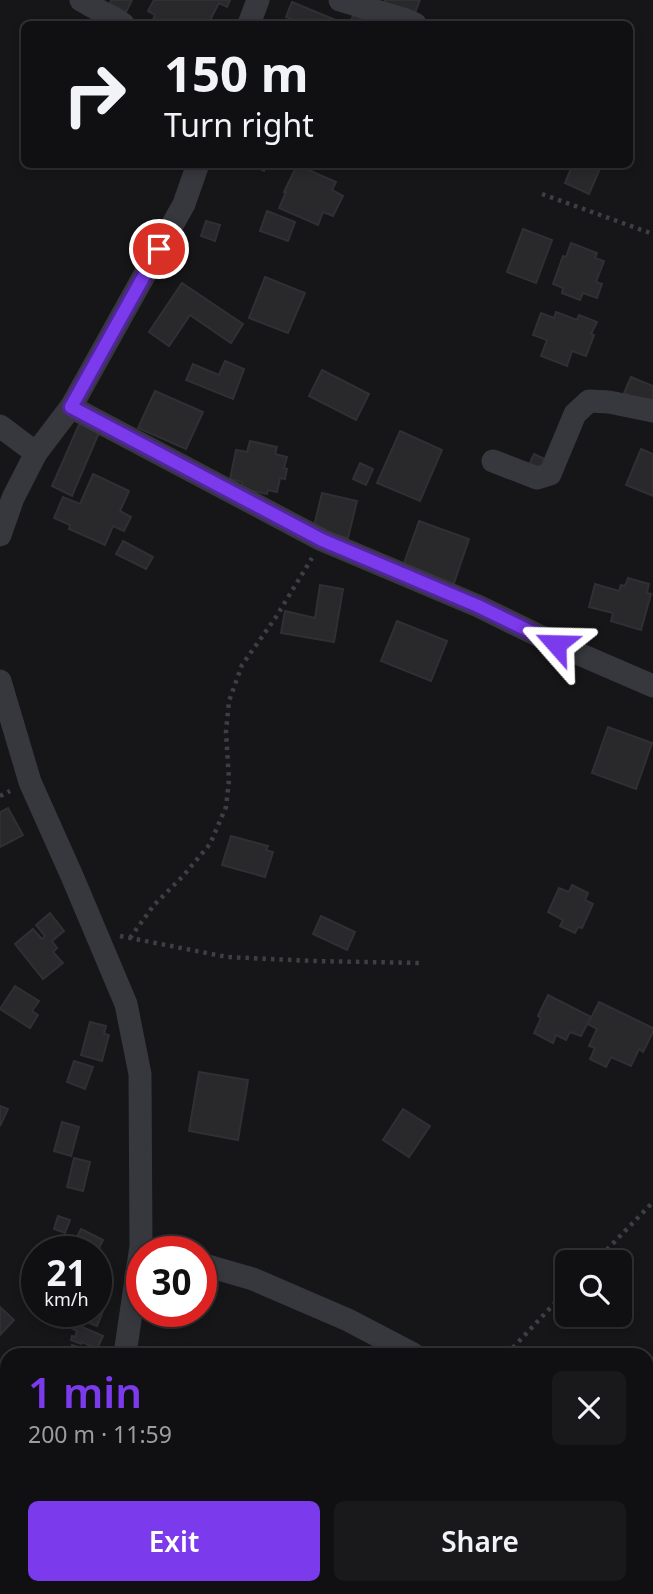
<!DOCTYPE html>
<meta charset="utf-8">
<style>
:root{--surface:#101012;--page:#19191b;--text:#f1f3f6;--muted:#9c9d9f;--line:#303032;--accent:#7c3aed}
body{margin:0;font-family:"Noto Sans",sans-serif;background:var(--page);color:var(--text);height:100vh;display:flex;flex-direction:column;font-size:26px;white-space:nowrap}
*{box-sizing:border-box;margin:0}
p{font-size:23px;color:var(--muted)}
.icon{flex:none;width:38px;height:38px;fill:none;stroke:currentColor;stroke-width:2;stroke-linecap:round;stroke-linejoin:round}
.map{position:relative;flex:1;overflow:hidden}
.details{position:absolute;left:0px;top:1348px;width:654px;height:247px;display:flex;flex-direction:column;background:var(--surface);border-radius:21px 21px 0 0;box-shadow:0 4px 10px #0003,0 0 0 2px var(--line)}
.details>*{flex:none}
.banner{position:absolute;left:21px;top:21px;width:612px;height:147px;border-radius:10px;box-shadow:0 4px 10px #0003,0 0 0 2px var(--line);background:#101012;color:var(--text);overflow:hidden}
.fabs{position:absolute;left:555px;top:1250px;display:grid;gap:14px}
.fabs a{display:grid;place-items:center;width:77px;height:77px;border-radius:10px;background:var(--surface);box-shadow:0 4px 10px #0003,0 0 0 2px var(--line);font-size:35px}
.speed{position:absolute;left:21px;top:1236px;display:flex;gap:14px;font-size:35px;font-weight:700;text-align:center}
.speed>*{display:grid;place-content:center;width:91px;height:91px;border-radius:50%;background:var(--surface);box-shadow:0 4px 10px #0003,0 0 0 2px var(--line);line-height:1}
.speed small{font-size:18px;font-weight:400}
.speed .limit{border:10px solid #d22;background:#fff;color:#111}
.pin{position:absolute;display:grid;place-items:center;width:60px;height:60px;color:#fff;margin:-30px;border:4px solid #fff;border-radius:50%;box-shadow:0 2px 7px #0007}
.me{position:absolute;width:77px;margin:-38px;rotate:295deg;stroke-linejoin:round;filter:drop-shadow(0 0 5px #0008)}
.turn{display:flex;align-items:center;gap:24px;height:147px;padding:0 28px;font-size:32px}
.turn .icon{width:91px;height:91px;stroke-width:2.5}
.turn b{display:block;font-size:49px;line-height:60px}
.round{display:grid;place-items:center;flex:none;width:74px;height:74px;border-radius:10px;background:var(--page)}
.headline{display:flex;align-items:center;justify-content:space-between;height:119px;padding:0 28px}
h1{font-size:42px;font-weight:600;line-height:52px;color:var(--accent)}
.button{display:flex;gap:14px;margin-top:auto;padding:14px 28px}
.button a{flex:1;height:80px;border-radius:10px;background:var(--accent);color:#fff;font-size:28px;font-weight:600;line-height:80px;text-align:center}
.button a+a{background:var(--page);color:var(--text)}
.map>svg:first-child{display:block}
.building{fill:#29292c;stroke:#303034;stroke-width:2}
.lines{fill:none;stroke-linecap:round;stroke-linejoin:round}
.path{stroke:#3d3f44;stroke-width:4.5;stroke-dasharray:3.5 5;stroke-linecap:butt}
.minor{stroke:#37383d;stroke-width:23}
.route-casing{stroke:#51269a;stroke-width:18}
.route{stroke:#7c3aed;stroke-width:12}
</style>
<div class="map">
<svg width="653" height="1594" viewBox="0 0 653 1594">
<rect width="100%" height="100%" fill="#161618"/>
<!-- building -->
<g class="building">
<polygon points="111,0 132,0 126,12 110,3"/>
<polygon points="154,0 230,0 227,7 219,3 208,24 151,24 155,15 148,11"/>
<polygon points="385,0 420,0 413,18 383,6"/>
<polygon points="292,2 345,24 304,24 286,17"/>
<polygon points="353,15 377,24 350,24"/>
<polygon points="250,164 267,164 264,171"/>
<polygon points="573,164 602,164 589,194 565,183"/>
<polygon points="297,165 336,182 332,190 343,196 333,216 323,212 318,225 279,208 286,192 284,192"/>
<polygon points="267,211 295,222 288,241 260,231"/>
<polygon points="206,221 220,225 215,241 201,236"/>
<polygon points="523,229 552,240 536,283 507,272"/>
<polygon points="571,243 597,253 595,258 604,261 596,282 602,284 597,298 583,293 580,300 562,293 563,288 553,284 563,256 566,257"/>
<polygon points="265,277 305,293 288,333 249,318"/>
<polygon points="182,283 243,324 231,343 190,315 169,346 149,332"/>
<polygon points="556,312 577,320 579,315 597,322 591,334 594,335 586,356 572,351 567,366 541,356 547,340 533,335 541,313 554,318"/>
<polygon points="225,361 244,369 233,399 186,380 193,364 219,375"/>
<polygon points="322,370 369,394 356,420 309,396"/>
<polygon points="631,377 653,386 653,405 624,393"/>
<polygon points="155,391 203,412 186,449 138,428"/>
<polygon points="81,420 101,428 72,496 52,486"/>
<polygon points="400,431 442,450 420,501 377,483"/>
<polygon points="250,441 277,447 275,454 287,457 284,468 287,469 285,479 280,478 277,492 268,490 267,494 241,488 242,482 230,479 236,450 247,452"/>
<polygon points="641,449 653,454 653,496 626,485"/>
<polygon points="534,454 551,462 545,473 529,465"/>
<polygon points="360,463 373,469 366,485 353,479"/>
<polygon points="93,474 129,491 120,511 131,517 124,531 113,526 105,545 69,529 70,525 54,518 63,497 80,504"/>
<polygon points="322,493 357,501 348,538 313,530"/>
<polygon points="419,521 469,539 453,586 402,569"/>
<polygon points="123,541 153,557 146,569 116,554"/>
<polygon points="628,578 649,584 647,593 651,594 641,630 611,621 613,613 589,607 595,584 619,591 621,585 625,586"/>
<polygon points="320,585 343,589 334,642 281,633 285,611 315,618"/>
<polygon points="397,621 447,641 431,681 381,661"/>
<polygon points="608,727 652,743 636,789 592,773"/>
<polygon points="8,808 23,835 0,847 0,812"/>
<polygon points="231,836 268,846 266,850 273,852 265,877 222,865"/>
<polygon points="572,885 588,893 585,900 593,904 582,928 578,927 575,933 560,926 563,920 548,912 559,888 569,892"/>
<polygon points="50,913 64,931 52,941 57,948 53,952 63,963 43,979 15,944 33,929 42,939 45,936 36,925"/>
<polygon points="321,916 355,932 347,950 313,934"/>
<polygon points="15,986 39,1001 32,1011 38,1015 30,1028 0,1009"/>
<polygon points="548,995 591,1017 581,1036 570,1032 566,1040 556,1035 553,1043 534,1033 541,1018 538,1016"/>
<polygon points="599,1002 653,1028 653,1032 643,1052 639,1049 631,1066 611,1057 606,1067 590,1059 595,1048 589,1046 597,1029 588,1024"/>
<polygon points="90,1022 106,1026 104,1034 109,1035 102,1061 81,1055"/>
<polygon points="74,1061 93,1067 85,1089 67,1082"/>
<polygon points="199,1072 248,1080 238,1140 189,1131"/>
<polygon points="0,1106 8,1109 0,1126"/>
<polygon points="403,1109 430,1126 409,1157 383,1140"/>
<polygon points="62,1122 79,1127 71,1156 54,1151"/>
<polygon points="74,1158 90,1162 83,1191 67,1187"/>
<polygon points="58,1216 70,1220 65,1233 54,1229"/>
<polygon points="81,1229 103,1240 97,1252 75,1241"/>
<polygon points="96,1296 107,1301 97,1326 76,1318 79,1311 96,1311"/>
<polygon points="0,1307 14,1320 0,1335"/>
<polygon points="73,1323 103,1336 97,1349 82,1342 81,1344 71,1340 72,1336 75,1337 77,1331 71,1328"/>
<polygon points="72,1345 99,1353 98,1354 69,1354"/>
<polygon points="653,1413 653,1435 648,1433 648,1425"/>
<polygon points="0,1426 7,1429 6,1475 0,1473"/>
<polygon points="648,1495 653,1497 653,1526 648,1523"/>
<polygon points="63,1587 83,1587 82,1594 62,1594"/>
<polygon points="566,1587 580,1594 563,1594"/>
</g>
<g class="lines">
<!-- path -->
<g class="path">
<polyline points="542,194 653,234"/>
<polyline points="0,796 10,791"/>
<polyline points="120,936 227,957 313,961 419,963"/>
<polyline points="130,938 154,905 183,876 210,844 226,807 229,780 226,732 229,701 242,665 276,617 312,558"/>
<polyline points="595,1262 653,1202"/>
<polyline points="507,1354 567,1290"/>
<polyline points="335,1594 338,1587"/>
</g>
<!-- minor -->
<g class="minor">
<polyline points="81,0 123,24"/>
<polyline points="340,0 406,20 415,24"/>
<polyline points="249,24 258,0"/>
<polyline points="71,407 322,540 478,606 556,644 653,686"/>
<polyline points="0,426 36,453"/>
<polyline points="493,461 537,478 550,474 575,414 589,401 609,402 653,411"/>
<polyline points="0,535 13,498 36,453 71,407 184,204 198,164"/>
<polyline points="0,681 30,782 72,876 126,1004 140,1074 141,1246 125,1354"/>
<polyline points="201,1264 253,1279 348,1320 413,1354"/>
<polyline points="648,1405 653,1391"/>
<polyline points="648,1536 653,1539"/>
<polyline points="104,1594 104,1587"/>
</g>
</g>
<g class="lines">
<defs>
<polyline id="route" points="159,249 71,407 322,540 478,606 556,644"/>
</defs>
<!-- route casing -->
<use href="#route" class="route-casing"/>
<!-- route -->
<use href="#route" class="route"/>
</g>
</svg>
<div class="fabs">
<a><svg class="icon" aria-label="search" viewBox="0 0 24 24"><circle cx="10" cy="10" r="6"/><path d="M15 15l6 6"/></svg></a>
</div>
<div class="speed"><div>21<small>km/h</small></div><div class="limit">30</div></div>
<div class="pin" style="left:159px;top:249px;background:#d93025"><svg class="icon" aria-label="arrive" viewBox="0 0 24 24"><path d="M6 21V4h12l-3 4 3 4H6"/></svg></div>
<svg class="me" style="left:556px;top:644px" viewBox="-20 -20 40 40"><path d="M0-17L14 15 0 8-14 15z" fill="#7c3aed" stroke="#fff" stroke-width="4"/></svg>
<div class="banner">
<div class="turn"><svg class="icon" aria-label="right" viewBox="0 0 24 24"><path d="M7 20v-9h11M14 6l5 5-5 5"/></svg><div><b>150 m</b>Turn right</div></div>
</div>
<section class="details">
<div class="headline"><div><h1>1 min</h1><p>200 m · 11:59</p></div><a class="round"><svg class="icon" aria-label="close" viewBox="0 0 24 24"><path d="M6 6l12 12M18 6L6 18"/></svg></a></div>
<div class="button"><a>Exit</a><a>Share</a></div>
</section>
</div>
